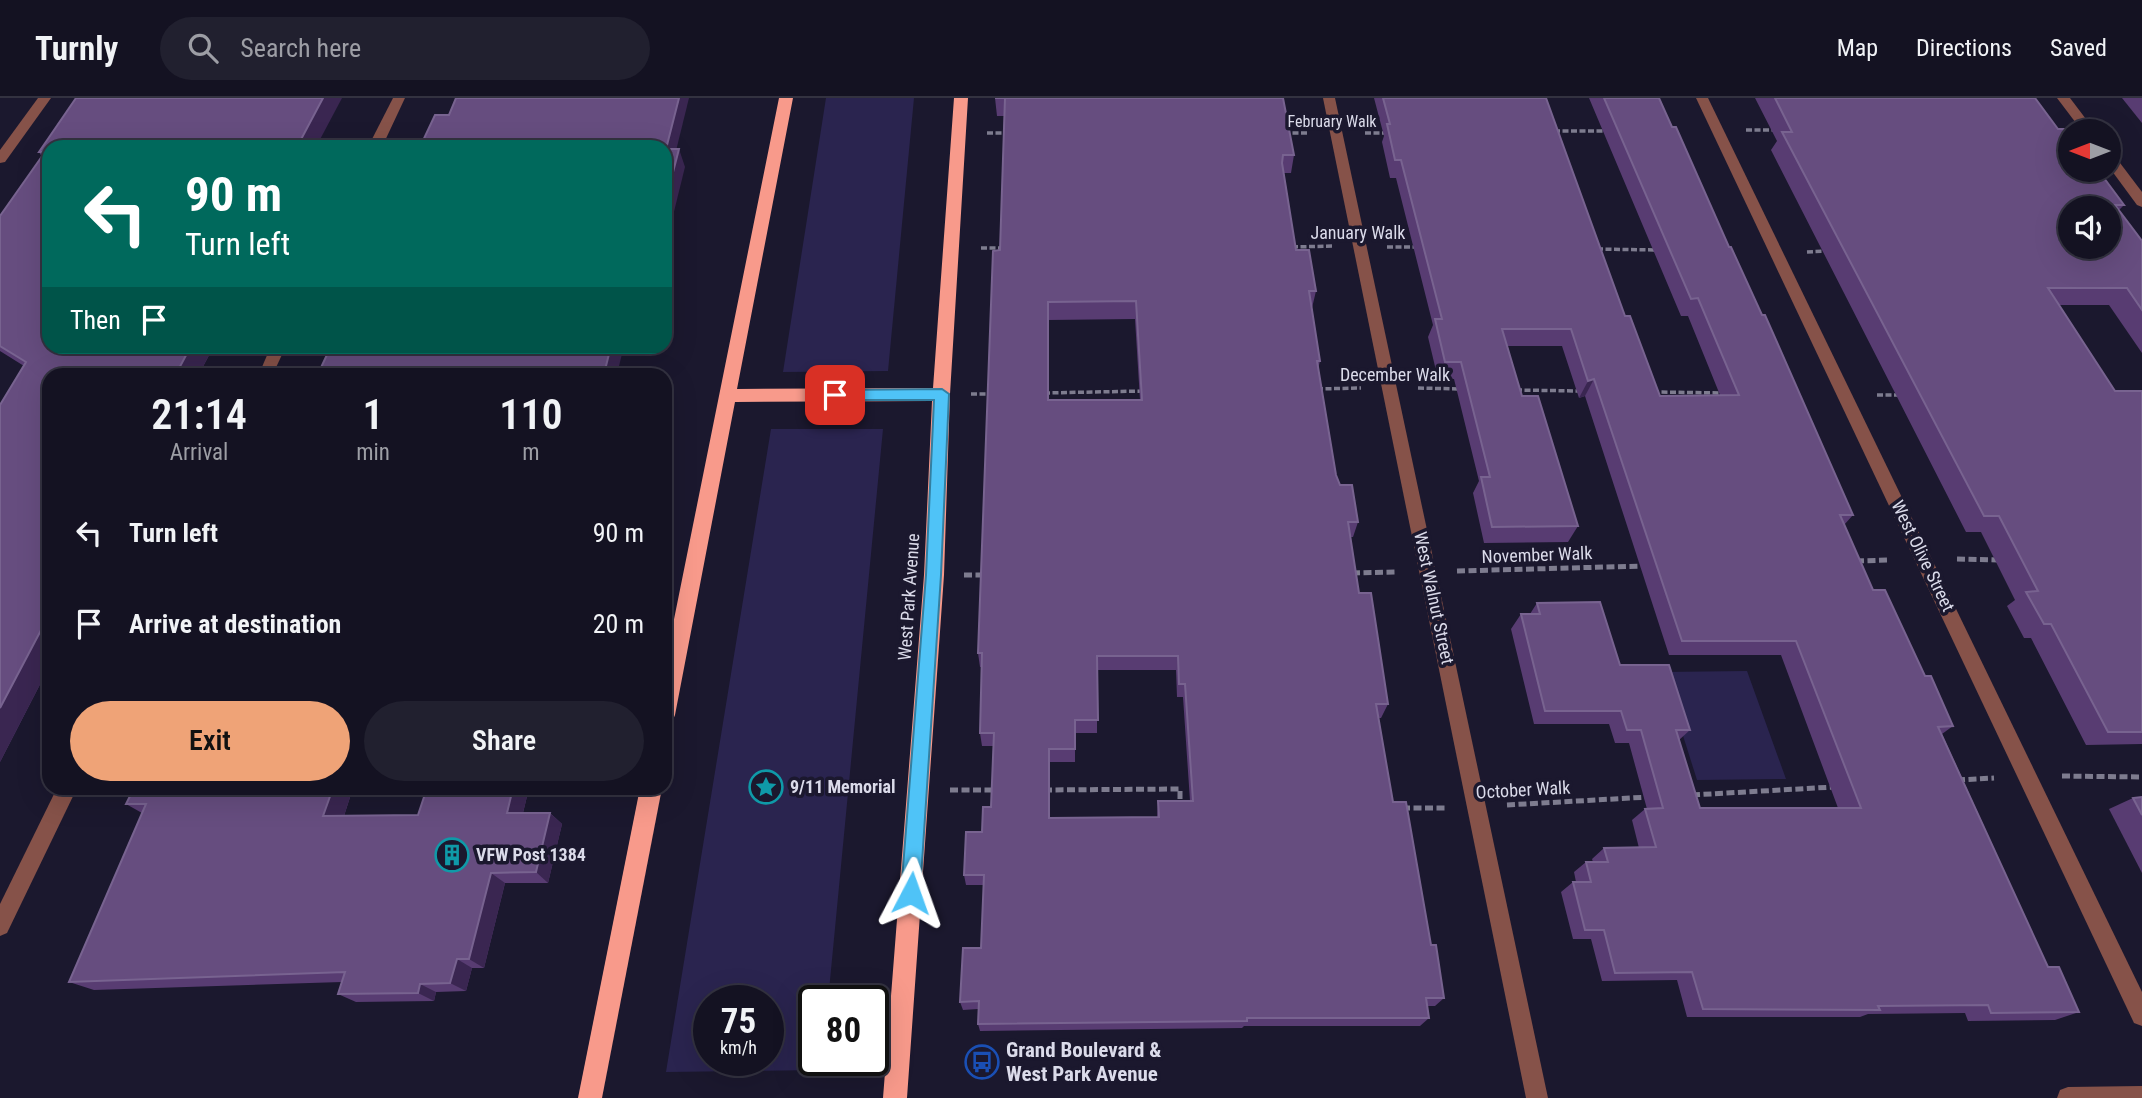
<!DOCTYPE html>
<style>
:root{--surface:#141222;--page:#21202f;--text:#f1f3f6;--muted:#9d9ea5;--line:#333240;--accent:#efa377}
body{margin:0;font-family:"Roboto Condensed",sans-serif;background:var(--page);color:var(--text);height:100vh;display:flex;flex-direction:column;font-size:26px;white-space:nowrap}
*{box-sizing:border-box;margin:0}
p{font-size:23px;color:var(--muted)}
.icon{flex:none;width:38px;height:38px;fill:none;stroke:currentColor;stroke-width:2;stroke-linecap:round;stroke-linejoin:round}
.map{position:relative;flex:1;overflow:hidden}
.drawer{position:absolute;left:42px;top:270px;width:630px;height:427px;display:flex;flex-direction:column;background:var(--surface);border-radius:21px;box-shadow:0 7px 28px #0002,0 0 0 2px var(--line)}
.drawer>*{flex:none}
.guide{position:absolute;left:42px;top:42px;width:630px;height:214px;border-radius:21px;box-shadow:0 7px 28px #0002,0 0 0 2px var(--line);background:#00695c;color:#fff;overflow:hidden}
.needle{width:46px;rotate:270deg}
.tools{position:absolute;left:2058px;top:21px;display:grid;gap:14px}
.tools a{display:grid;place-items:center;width:63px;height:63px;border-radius:50%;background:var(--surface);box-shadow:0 7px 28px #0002,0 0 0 2px var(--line);font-size:35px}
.speed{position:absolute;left:693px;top:887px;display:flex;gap:14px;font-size:35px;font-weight:700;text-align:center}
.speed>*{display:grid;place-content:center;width:91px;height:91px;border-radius:50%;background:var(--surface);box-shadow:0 7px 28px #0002,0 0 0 2px var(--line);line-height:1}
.speed small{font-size:18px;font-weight:400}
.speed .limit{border:4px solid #111;border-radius:10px;background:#fff;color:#111}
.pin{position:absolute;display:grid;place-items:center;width:60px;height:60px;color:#fff;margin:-30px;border-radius:14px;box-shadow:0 4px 10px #0006}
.me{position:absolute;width:77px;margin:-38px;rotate:4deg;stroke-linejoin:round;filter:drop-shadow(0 0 5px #0008)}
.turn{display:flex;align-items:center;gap:24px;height:147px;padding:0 28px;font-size:32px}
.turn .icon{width:91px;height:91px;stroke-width:2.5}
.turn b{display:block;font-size:49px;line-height:60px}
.then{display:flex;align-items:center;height:66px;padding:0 28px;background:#0003;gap:14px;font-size:26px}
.eta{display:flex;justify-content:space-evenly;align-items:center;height:119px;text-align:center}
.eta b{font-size:42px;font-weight:600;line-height:49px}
.button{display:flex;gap:14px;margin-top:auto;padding:14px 28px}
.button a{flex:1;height:80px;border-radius:42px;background:var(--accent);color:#111;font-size:28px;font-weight:600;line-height:80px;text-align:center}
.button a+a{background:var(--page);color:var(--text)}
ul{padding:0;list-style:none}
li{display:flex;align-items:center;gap:21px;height:91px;padding:0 28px}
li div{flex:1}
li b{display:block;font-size:26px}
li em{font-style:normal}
header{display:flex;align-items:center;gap:42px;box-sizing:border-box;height:98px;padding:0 35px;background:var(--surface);border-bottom:2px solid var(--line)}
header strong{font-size:33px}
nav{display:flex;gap:38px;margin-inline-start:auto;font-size:24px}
.search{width:490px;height:63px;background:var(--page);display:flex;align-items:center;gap:18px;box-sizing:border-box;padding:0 24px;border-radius:38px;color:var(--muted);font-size:26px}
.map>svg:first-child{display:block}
.green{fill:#2a244f;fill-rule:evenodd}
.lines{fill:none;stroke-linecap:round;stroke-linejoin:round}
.path-far1{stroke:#7e7c8f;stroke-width:3.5;stroke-dasharray:6 2.5;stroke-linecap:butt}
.path{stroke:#7e7c8f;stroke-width:5;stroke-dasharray:8 3.5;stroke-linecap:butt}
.minor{fill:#865249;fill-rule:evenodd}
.trunk{fill:#f89a8b;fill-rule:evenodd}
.wall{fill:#583c72;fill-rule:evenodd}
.shaded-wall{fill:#3a2651}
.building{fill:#664d7f;stroke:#786390;stroke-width:2;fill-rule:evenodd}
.route{fill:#4fc3f7;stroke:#337fa1;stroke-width:2}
.labels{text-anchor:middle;stroke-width:7;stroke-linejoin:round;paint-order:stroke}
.far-street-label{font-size:16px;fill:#dbdbea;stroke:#1b182e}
.street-label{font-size:18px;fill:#dbdbea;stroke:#1b182e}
.poi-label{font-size:18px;font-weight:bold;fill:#dbdbea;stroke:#1b182e;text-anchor:start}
.near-poi-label{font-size:21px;font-weight:bold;fill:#dbdbea;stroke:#1b182e;text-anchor:start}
</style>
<header>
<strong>Turnly</strong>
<div class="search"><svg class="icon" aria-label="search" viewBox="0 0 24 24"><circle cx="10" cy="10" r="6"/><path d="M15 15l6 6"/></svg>Search here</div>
<nav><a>Map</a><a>Directions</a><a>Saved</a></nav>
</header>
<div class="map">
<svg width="2142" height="1000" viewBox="0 0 2142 1000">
<rect width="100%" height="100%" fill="#1b182e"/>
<!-- green -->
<g class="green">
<polygon points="826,0 914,0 888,273 783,274"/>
<path d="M 771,331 L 883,331 L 828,903 L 814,903 L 814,962 L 822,963 L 821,972 L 666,974 ZM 709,903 L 768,903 L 768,962 L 709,962 Z"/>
<polygon points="1747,573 1786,681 1697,682 1663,574"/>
</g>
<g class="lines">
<!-- path-far1 -->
<g class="path-far1">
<polyline points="1746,32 1776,32"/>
<polyline points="1554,33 1608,33"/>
<polyline points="987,35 1009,35"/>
<polyline points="1284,35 1307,35"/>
<polyline points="1365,35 1387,35"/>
<polyline points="1292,149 1333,148"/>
<polyline points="1387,149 1417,149"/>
<polyline points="981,150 1004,150"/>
<polyline points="1597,151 1658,152"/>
<polyline points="1807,154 1826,153"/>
<polyline points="1418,290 1462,291"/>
<polyline points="1317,291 1361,290"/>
<polyline points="1516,292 1581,293"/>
<polyline points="1653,294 1725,295"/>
<polyline points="1044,295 1144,293"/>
<polyline points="971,296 993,296"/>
<polyline points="1877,297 1900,297"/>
</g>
<!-- path -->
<g class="path">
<polyline points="1957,461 1998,462"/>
<polyline points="1856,463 1889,462"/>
<polyline points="1457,473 1644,468"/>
<polyline points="1352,475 1396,474"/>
<polyline points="964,477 986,477"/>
<polyline points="2062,678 2142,679"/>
<polyline points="1957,682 1994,680"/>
<polyline points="950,692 997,692"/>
<polyline points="1044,692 1180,691 1180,705 1183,705"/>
<polyline points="1692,697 1833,689"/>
<polyline points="1507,707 1648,699"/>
<polyline points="1402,710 1445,710"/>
</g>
<!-- minor -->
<g class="minor">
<polygon points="38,0 51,0 5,64 0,65 0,52"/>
<polygon points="393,0 405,0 382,49 368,49"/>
<polygon points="1323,0 1335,0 1548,1000 1526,1000"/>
<polygon points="1696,0 1708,0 2142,894 2142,928 2134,925"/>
<polygon points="2057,0 2070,0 2095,33 2082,33"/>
<polygon points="2109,56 2114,57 2142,94 2142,109 2137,107 2109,69"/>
<polygon points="271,248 286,248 273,276 259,276"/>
<polygon points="57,690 77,690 7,835 0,838 0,806"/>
<polygon points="2142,988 2142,1000 2057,1000 2060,992 2068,989"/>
</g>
<!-- trunk -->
<g class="trunk">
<polygon points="779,0 793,0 737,291 933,290 954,0 968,0 950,296 944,477 907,1000 883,1000 924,477 932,303 735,304 675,617 672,624 665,626 665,566"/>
<polygon points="640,690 662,690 602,1000 578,1000"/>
</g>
</g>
<!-- wall -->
<g class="wall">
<polygon points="76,0 214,248 199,276 49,276 49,569 0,664 24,268 0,253 0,118 42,59 39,54"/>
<path d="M 995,0 L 1283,0 L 1294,57 L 1291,75 L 1284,75 L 1296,152 L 1316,193 L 1312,210 L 1320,263 L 1318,271 L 1336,377 L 1340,387 L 1358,424 L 1353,439 L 1350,439 L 1359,495 L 1388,606 L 1381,620 L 1378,620 L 1393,704 L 1444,900 L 1435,908 L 1427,908 L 1429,920 L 1420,928 L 1244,928 L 1242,930 L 980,933 L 978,926 L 978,911 L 963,912 L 960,904 L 981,850 L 984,787 L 966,787 L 964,777 L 982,734 L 991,709 L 993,648 L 982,648 L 980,635 L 982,569 L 980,569 L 978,555 L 1000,152 L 1004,18 L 997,18 ZM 1135,221 L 1140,302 L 1048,302 L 1048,222 ZM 1097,572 L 1176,572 L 1177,599 L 1183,599 L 1190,703 L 1158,703 L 1157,719 L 1049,720 L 1049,664 L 1075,664 L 1075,635 L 1097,635 Z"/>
<polygon points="1374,0 1546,0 1625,218 1660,298 1720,297 1688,218 1681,218 1589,0 1659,0 1853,417 1844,427 1873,492 1925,578 1953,628 1942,636 2048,869 2079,914 2055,922 1968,923 1965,915 1868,916 1860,919 1687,919 1677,882 1602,883 1591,841 1573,841 1561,794 1573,784 1576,784 1574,774 1586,764 1593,764 1592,761 1604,750 1639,750 1632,722 1645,711 1647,711 1629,645 1615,645 1609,626 1534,626 1511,531 1521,516 1530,516 1537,505 1620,567 1690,632 1679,642 1700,710 1838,710 1781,557 1669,557 1585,298 1579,300 1562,248 1507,248 1522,298 1578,428 1568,444 1484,445 1473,395 1479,383 1454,281 1438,281 1428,239 1433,227 1396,80 1390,80 1382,44 1384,38"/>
<polygon points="1755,0 2035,0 2058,31 2124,107 2119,112 2142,143 2142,255 2109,207 2059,207 2115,293 2142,293 2142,646 2086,647 2031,540 2024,540 2007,508 2015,502 1981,434 1966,434 1771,52 1777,43"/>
<polygon points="2122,0 2142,0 2142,25"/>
<polygon points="134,690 353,690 344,718 418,717 427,690 529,690 523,715 550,715 562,726 548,785 505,785 484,870 472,870 466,893 436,894 434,903 356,904 338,896 342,884 94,892 69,884 142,715 126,706"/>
<polygon points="2142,699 2142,775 2109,711 2133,700"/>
</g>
<!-- shaded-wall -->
<g class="shaded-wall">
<polygon points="323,0 342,0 316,49 297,49"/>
<polygon points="679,0 689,0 672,69 666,51"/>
<polygon points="679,51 685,69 665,150 665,105"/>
<polygon points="191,248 214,248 199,276 176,276"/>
<polygon points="611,248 624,248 617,276 604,276"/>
<polygon points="1594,281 1585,298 1579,300 1588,283"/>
<polygon points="49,517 49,569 0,664 0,610"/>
<polygon points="333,690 353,690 340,730 323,718"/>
<polygon points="513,690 529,690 520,727 507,715"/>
<polygon points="550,715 562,726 548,785 536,774"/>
<polygon points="491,775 505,785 484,870 469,861"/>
<polygon points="457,861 472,870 466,893 450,885"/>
<polygon points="420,886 436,894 434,903 418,895"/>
</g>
<!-- building -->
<g class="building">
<polygon points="76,0 323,0 297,49 49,49 49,248 191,248 176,276 49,276 49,517 0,610 0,307 26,264 0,248 0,118 45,54 39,54"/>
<polygon points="456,0 679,0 666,51 679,51 665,105 665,49 420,49 435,17 449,17"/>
<path d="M 995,0 L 1283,0 L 1294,57 L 1283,57 L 1282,65 L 1296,152 L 1309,152 L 1316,193 L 1309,193 L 1320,263 L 1317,263 L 1336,377 L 1340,387 L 1352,387 L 1358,424 L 1348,424 L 1359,495 L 1371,495 L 1377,534 L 1388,606 L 1376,606 L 1393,704 L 1406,704 L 1431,847 L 1436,847 L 1444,900 L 1426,900 L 1429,920 L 1247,920 L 1247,923 L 978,926 L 979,903 L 960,904 L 963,850 L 981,850 L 984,777 L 964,777 L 966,734 L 982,734 L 983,709 L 991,709 L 994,635 L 980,635 L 982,555 L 978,555 L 993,153 L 1000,152 L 1005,0 ZM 1136,203 L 1142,302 L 1048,302 L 1048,204 ZM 1097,558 L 1178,558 L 1179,586 L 1185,586 L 1193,703 L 1158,703 L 1159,719 L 1049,720 L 1049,651 L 1075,651 L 1075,622 L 1098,622 Z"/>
<polygon points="1383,0 1546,0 1625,218 1630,218 1660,298 1739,297 1698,200 1691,201 1604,0 1659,0 1672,29 1676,29 1729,149 1731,149 1762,217 1765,217 1853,417 1840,417 1873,492 1885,492 1925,578 1931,578 1953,628 1938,629 2048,869 2059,869 2079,914 1991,915 1988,907 1878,908 1880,912 1703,911 1692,874 1615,875 1604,832 1585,832 1573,784 1591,784 1586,764 1608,764 1604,750 1656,749 1645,711 1663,710 1641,632 1627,632 1621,613 1545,613 1521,516 1540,516 1537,505 1600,504 1620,567 1669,567 1690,632 1676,632 1700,710 1861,710 1796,543 1682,543 1594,281 1588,283 1571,231 1502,231 1522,298 1538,298 1578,428 1492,429 1481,379 1490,379 1461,264 1445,264 1435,221 1442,221 1401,62 1395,62 1387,26 1390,26"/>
<path d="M 1775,0 L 2035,0 L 2058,31 L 2068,31 L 2070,34 L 2070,72 L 2098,72 L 2124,107 L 2115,107 L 2142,143 L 2142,212 L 2127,190 L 2048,190 L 2115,293 L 2142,293 L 2142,634 L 2108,634 L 2051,526 L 2044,526 L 2026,494 L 2038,493 L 1999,418 L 1984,418 L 1782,34 L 1792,34 ZM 2070,110 L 2109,110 L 2109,149 L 2070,149 Z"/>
<polygon points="331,248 404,248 404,250 480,248 611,248 604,276 318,276"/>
<polygon points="134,690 333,690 323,718 418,717 427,690 513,690 507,715 550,715 536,774 491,775 469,861 457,861 450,885 420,886 418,895 338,896 345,874 69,884 146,706 126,706"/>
<polygon points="2142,699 2142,717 2133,700"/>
</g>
<!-- route -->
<polygon class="route" points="942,291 949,296 941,477 920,795 917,801 911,804 904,801 901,795 926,477 934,302 835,302 827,297 835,292"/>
<!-- icons -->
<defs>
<symbol id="sight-ring" viewBox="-11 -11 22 22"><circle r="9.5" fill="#1b182e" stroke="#0f9aa8" stroke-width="1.5"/><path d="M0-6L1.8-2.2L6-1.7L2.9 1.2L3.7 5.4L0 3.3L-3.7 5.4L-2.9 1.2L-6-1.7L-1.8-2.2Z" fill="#0f9aa8"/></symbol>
<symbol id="building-ring" viewBox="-11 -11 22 22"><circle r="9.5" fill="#1b182e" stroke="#0f9aa8" stroke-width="1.5"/><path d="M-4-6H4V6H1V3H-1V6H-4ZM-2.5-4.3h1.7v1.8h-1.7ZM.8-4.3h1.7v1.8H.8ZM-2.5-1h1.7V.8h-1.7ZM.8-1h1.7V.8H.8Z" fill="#0f9aa8"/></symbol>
<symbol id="bus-ring" viewBox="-11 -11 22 22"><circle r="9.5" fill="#1b182e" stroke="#1a4fb4" stroke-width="1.5"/><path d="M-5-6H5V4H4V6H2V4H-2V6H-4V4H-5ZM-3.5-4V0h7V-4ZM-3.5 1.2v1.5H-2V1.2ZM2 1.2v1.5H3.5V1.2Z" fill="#1a4fb4"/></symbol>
</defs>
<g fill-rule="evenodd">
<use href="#sight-ring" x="747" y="670" width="38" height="38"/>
<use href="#building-ring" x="433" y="738" width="38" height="38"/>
<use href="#bus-ring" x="963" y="945" width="38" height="38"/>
</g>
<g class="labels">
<!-- far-street labels -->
<g class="far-street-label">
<text x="1332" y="29">February Walk</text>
</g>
<!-- street labels -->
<g class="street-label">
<text x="1358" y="141">January Walk</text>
<text x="1395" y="283">December Walk</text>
<text transform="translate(1537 457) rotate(-2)" y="6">November Walk</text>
<text transform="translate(1923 458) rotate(64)" y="6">West Olive Street</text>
<text transform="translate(909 499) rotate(-86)" y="6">West Park Avenue</text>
<text transform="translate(1434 500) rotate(78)" y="6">West Walnut Street</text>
<text transform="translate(1523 692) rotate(-3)" y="6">October Walk</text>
</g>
<!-- poi labels -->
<g class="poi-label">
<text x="790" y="695">9/11 Memorial</text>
<text x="476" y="763">VFW Post 1384</text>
</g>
<!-- near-poi labels -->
<g class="near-poi-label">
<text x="1006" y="959">Grand Boulevard &amp;<tspan x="1006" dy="24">West Park Avenue</tspan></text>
</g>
</g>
</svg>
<div class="tools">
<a><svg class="needle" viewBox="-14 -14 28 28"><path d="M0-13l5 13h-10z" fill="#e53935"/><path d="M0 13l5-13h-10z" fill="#9d9ea5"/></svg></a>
<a><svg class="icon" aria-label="sound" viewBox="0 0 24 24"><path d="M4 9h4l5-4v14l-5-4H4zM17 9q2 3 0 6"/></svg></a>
</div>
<div class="speed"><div>75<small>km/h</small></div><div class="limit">80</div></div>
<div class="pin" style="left:835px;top:297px;background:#d93025"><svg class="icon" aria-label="arrive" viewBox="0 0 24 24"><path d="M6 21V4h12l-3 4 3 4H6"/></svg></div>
<svg class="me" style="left:911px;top:795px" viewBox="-20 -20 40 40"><path d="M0-17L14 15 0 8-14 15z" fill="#4fc3f7" stroke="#fff" stroke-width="4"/></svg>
<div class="guide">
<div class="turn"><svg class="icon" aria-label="left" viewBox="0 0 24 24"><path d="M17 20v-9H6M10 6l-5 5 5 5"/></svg><div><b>90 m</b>Turn left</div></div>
<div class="then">Then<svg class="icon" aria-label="arrive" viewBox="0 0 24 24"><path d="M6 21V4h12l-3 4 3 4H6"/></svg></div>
</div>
<section class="drawer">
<div class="eta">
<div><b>21:14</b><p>Arrival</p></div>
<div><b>1</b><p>min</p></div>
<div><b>110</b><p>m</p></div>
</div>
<ul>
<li><svg class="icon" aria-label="left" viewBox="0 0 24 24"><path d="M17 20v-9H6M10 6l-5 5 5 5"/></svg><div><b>Turn left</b></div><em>90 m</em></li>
<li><svg class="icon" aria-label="arrive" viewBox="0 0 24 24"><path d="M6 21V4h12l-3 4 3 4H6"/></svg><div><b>Arrive at destination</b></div><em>20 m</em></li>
</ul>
<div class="button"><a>Exit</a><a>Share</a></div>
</section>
</div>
